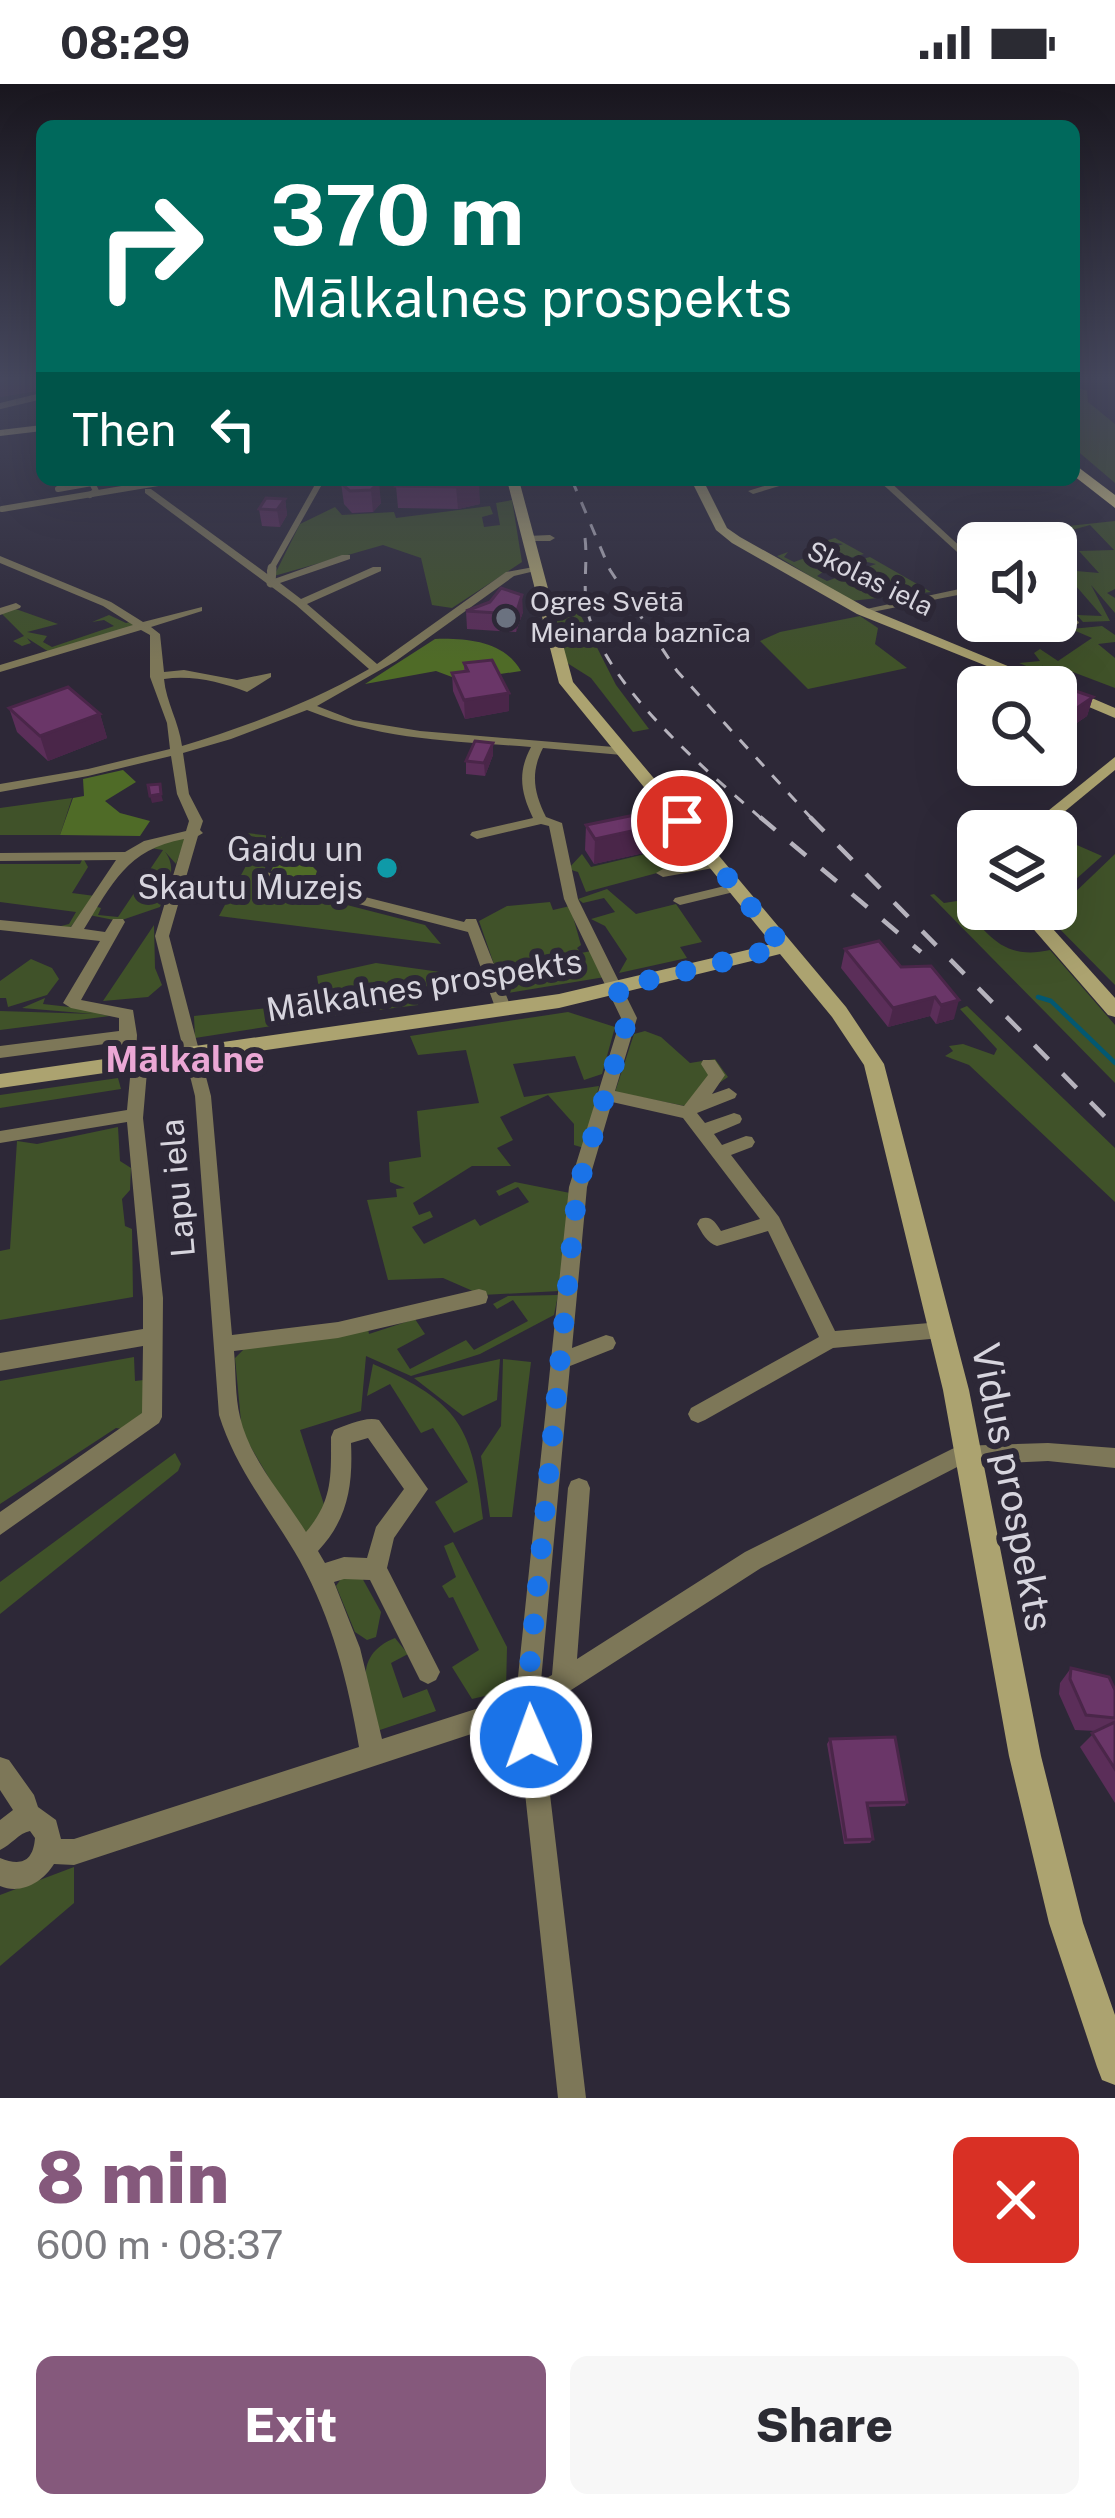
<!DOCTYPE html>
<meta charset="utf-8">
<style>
:root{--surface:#fff;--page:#f7f7f7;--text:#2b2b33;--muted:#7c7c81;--accent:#85597c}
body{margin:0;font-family:"Public Sans",sans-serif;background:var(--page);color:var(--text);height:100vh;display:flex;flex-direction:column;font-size:45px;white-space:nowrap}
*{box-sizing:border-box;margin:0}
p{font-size:39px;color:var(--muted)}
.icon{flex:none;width:66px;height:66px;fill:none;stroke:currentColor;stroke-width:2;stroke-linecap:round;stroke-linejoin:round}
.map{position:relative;height:2014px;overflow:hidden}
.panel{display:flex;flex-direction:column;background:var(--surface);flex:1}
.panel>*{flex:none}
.guide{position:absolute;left:36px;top:36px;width:1044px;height:366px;border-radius:18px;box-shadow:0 12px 48px #0002;background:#00695c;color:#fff;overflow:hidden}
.fabs{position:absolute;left:957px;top:438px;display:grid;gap:24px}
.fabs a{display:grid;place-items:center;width:120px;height:120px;border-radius:18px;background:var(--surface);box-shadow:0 12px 48px #0002;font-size:60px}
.pin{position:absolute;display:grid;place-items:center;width:102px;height:102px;color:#fff;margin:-51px;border:6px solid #fff;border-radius:50%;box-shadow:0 3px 12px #0007}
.me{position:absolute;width:132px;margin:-66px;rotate:358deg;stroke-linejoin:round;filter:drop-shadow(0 0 9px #0008)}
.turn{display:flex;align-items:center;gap:42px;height:252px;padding:0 36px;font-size:54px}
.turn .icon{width:156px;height:156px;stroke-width:2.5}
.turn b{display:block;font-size:84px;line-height:102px}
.then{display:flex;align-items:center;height:114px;padding:0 36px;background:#0003;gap:24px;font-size:45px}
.round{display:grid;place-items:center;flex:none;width:126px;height:126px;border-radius:18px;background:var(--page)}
.headline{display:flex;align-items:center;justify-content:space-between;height:204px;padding:0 36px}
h1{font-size:72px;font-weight:800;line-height:90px;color:var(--accent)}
.primary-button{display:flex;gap:24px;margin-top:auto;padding:24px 36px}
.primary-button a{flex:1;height:138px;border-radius:18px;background:var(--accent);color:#fff;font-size:48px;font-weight:800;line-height:138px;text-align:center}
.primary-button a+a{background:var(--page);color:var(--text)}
.status{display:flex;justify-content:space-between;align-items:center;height:84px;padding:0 60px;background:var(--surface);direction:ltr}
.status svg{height:33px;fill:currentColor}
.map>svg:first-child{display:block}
.green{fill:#405229}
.forest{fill:#4f6b27}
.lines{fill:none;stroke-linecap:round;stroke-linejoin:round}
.stream{stroke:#035871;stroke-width:4.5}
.pedestrian-far1{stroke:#7d7758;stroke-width:6}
.pedestrian{stroke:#7d7758;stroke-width:9}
.minor{fill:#7d7758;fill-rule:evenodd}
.secondary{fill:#aca370;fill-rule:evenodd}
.trunk{fill:#e0d38a;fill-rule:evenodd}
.rail-far1{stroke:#b6b3bd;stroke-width:3;stroke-dasharray:12 12;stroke-linecap:butt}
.rail{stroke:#b6b3bd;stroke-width:4.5;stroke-dasharray:20 20;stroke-linecap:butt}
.wall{fill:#5b2e59}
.shaded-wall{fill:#4a2649}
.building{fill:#6a3668;stroke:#4a2649;stroke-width:3}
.route{stroke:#1a73e8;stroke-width:21;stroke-dasharray:0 37.8}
.worship-dot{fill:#6b7280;stroke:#2d2837;stroke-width:4.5}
.culture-dot{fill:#0f9aa8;stroke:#2d2837;stroke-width:4.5}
.labels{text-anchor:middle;stroke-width:12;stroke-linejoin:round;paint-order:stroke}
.far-street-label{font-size:27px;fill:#d7d5de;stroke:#2d2837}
.far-poi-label{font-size:27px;fill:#d7d5de;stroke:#2d2837;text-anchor:start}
.poi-label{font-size:33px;fill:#d7d5de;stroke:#2d2837;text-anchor:end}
.street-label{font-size:33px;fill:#d7d5de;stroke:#2d2837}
.neighbourhood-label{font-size:36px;font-weight:bold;fill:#eba7d5;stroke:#2d2837}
.near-street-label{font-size:39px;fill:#d7d5de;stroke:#2d2837}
</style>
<div class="status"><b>08:29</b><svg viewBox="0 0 49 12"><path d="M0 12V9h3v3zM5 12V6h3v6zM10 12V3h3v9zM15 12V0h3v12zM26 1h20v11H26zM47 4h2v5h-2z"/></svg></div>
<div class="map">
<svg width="1115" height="2014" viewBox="0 0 1115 2014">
<rect width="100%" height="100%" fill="#2d2837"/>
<!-- green -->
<g class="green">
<polygon points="1074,302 1087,307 1088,318 1115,340 1115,399 1074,364"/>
<polygon points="512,416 522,478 452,524 432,521 421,474 383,461 274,492 300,440 335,423 342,431 394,428 396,434 490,422 493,430 482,433 484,443 500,441 496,419"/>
<polygon points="1115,437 1115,505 1107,509 1115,514 1115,529 1091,501 1110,537 1083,538 1077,531 1102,532 1069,494 1056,494 1072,493 1065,486 1099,489 1079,467 1114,466 1090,441 1072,446 1068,442"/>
<polygon points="835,454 864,470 814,484 823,488 817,492 827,497 876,480 858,476 870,473 931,508 851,517 777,472 788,468 784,473 794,478 843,460 825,457"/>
<polygon points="13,524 58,540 27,548 47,552 43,558 52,563 114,542 104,536 92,538 109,531 126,539 139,536 134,543 49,568 27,554 31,559 22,562 13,557 24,552 1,529"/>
<polygon points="577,524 616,601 649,645 633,648 591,594 564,577 553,532"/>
<polygon points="860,532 878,544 875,560 907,584 808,605 760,557 780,548"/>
<polygon points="1102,542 1115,551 1115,558 1098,560 1115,574 1115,604 1057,582 1047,587 1042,581 1046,590 1019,579 1040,577 1034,569 1040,565 1058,577 1092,554 1071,545"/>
<polygon points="72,714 60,751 0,751 0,724"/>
<polygon points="237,748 282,753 268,773 261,799 425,841 441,860 219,832 261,754 244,751 231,757"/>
<path d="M 186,753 L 176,780 L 160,762 C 180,781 169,800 160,823 L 119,837 L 89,831 L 94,822 L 101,824 L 98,831 L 118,833 L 163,766 L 144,763 Z"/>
<polygon points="1063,755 1102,772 1066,804 1067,816 1115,770 1115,901 1040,825 1056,825 1056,761"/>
<polygon points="658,767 672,785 586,808 578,788 568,785 582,770 591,783"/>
<polygon points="83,774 88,783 72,809 95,812 69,845 53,844 69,840 76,828 0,818 0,780 80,780"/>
<polygon points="607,805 636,830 676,820 702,858 680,863 687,874 619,889 627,875 605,842 591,835 615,828 604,814 583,819 578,815"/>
<path d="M 934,810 L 944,819 L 957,817 C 988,848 1000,877 1050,866 L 1115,941 L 1115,999 L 930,811 Z"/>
<polygon points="550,818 553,826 570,822 581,861 577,864 581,869 591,867 605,893 508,909 508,900 532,898 515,896 507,884 496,886 479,837 507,822"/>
<polygon points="154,841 155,884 162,901 148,913 103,917"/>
<polygon points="31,875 52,884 59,895 47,911 8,923 6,914 0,914 0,897"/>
<polygon points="376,879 469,892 433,896 433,901 422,903 418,921 323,933 317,892"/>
<polygon points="45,914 43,920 105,927 100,930 110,932 0,946 0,927 94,930 22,924"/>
<polygon points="296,921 298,938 195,954 194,932"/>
<polygon points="967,922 1115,1064 1115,1118 969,981 945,972 953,967 949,962 963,960 994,971 997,965 960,925"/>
<polygon points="568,928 615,943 602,990 584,996 575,972 513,980 524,1013 599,1002 584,1064 574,1061 574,1040 548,1011 500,1033 513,1056 497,1064 511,1082 472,1082 413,1119 419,1131 430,1127 433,1133 412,1143 424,1160 475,1135 480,1142 529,1118 518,1103 499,1112 496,1107 515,1098 570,1109 559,1207 482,1211 443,1194 388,1196 367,1116 397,1113 396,1105 405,1104 390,1098 389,1078 421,1073 417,1027 479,1019 466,966 418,971 410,952"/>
<polygon points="645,947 661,953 690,979 715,975 728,993 685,1022 615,1008 634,950"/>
<polygon points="118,994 121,1005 0,1024 0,1011"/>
<polygon points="118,1043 120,1077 131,1084 130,1106 122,1115 125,1142 132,1145 133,1213 0,1236 0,1167 10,1165 17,1057 37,1060"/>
<polygon points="558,1211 554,1231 480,1270 411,1292 366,1272 361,1327 300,1346 328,1433 307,1459 242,1348 235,1274 244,1265 368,1245 369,1250 415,1235 425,1250 397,1265 410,1285 466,1256 474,1266 528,1237 513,1216 497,1225 493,1220 508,1212"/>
<polygon points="134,1273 135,1297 144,1296 147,1325 129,1346 116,1344 0,1420 0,1297"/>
<polygon points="500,1275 497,1316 463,1332 414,1294"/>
<polygon points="503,1275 531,1278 512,1433 490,1433 481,1372 501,1342"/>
<path d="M 373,1280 C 459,1318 473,1343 483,1435 L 454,1449 L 435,1418 L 468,1398 L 433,1344 L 421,1349 L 390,1300 L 367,1312 Z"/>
<polygon points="175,1369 181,1380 178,1387 0,1530 0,1498"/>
<polygon points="453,1458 507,1563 506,1607 472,1615 452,1583 479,1566 453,1513 449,1514 442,1502 456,1493 444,1462"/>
<polygon points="343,1492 361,1492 381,1528 376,1553 367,1556 355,1548 336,1502"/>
<path d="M 395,1554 L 408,1570 L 391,1579 L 403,1614 L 427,1605 L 436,1627 L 377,1647 C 367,1611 350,1572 395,1554 Z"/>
<polygon points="74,1783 74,1819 0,1882 0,1811"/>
</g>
<!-- forest -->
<g class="forest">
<path d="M 435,555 C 469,554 505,558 521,587 L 460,596 L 436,587 L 365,600 Z"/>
<polygon points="123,686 136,698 105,717 120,729 150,737 140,752 60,751 73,714 84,712 83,695"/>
<polygon points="293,752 312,760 305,775 317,787 313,799 271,787 284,759"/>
</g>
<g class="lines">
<!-- stream -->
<polyline class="stream" points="1038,913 1051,917 1115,979"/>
<!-- pedestrian-far1 -->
<g class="pedestrian-far1">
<polyline points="0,322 42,312"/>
<polyline points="232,396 254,396"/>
<polyline points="58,405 92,399 96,407 90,411"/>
<polyline points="2,425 176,396"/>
<polyline points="270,487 321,396"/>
</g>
<!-- pedestrian -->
<polyline class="pedestrian" points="271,499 272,484"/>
<!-- minor -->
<g class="minor">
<polygon points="784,396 799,396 753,410 748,407"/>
<polygon points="878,396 888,396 978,479 978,487"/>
<path d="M 145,405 L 151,405 L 274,495 L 342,471 L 350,471 L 350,475 L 280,499 L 301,515 L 373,483 L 381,483 L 381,487 L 307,520 L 377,580 L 506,488 L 539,482 L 539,486 L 514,492 L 396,577 L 317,622 L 353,636 L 420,647 L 626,664 L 628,667 L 622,671 L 543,664 C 530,689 534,709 546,733 L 562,739 L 578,815 L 637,934 L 615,1007 L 684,1022 L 708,991 L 701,980 L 703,976 L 715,976 L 725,991 L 712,1010 L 729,1004 L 737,1010 L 735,1014 L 697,1029 L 705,1039 L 734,1029 L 740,1031 L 742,1035 L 740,1039 L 714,1050 L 722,1061 L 746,1052 L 752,1053 L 755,1058 L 752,1063 L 731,1071 L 779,1133 L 835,1247 L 941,1238 L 948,1240 L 951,1246 L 948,1252 L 941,1254 L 833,1264 L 705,1336 L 698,1339 L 691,1336 L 688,1330 L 691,1324 L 819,1253 L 768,1147 L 717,1162 C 707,1159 702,1149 697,1140 L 700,1135 C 711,1131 715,1138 721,1147 L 760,1135 L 683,1034 L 612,1018 L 587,1103 L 572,1264 L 606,1251 L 613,1253 L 616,1259 L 613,1265 L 570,1282 L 541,1597 L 552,1591 L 568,1404 L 571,1397 L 579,1394 L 587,1397 L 590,1404 L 577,1575 L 745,1468 L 952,1365 L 959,1362 L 1048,1359 L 1115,1364 L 1115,1384 L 1048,1377 L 961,1381 L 761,1484 L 540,1626 L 586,2014 L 558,2014 L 517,1635 L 74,1781 L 54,1780 C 43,1798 21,1811 0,1802 L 0,1774 C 20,1782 33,1779 35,1754 L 30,1747 C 19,1749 11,1761 0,1766 L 0,1736 L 13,1726 L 0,1706 L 0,1673 L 9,1676 L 34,1711 L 38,1723 L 56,1736 L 61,1755 L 74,1755 L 359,1663 C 348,1598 332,1535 300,1477 C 272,1428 236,1386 219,1331 L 195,1012 L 155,852 L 184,755 C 127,765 112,800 84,845 L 105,848 L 113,835 L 123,835 L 125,838 L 81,916 L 133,926 L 137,951 L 136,972 L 146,972 L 148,976 L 143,1034 L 163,1214 L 162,1333 L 159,1339 L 0,1451 L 0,1428 L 142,1329 L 143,1262 L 0,1287 L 0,1269 L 143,1245 L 143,1214 L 127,1038 L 0,1059 L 0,1047 L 127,1026 L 131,983 L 122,982 L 120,958 L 0,974 L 0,962 L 119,947 L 119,934 L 71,924 L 63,919 L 100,857 L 0,846 L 0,836 L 71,843 L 116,776 L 0,777 L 0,769 L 125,768 L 144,757 L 186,747 L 189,737 L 177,710 L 171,672 L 88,692 L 0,708 L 0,700 L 88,685 L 170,665 L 167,639 L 150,593 L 150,551 L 141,546 L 0,588 L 0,581 L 133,541 L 103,522 L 0,479 L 0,472 L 111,518 L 143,538 L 202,523 L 202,527 L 151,543 L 160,550 L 164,588 L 184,586 L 237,596 L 271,589 L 271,593 L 247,608 C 221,598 192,591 164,595 C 166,618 179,638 182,662 C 247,642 310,619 369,585 L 296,521 L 145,409 ZM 307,626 C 381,656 452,657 531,663 C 517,689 521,709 533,734 L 472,748 L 470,751 L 477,755 L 541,740 L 549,742 L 564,815 L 621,934 L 569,1103 L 516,1612 L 382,1655 L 360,1564 L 334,1498 L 344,1495 L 370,1496 L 420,1596 L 428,1600 L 436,1596 L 440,1588 L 436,1580 L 387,1484 L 394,1454 L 428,1405 L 379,1336 C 366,1332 347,1341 334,1346 L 331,1353 C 331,1392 333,1416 306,1448 C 284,1412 250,1376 240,1333 C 235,1312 236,1289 234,1267 L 338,1254 L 479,1221 L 486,1219 L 488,1213 L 486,1207 L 479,1205 L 338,1238 L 232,1251 L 211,1012 L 169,852 L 198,752 L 203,749 L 200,746 L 203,737 L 189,710 L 183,669 L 231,655 ZM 368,1354 L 404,1405 L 376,1443 L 367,1474 L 344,1473 L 325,1479 L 318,1467 C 348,1435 353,1401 351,1359 Z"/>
<polygon points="527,452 550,451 555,454 550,457 524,457 524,453"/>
<polygon points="978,501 978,507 862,530 857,527"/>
<polygon points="16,519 21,522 20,524 0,531 0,524"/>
<polygon points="1056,526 1078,537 1079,539 1074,542 1056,533"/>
<polygon points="714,776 721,780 719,783 663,793 656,789 663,785"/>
<polygon points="266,788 464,838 466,835 476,835 512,926 504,931 496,926 468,848 261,795 261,789"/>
<polygon points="733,800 738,801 738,807 680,821 673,817 675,814"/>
</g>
<!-- secondary -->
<g class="secondary">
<polygon points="42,341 42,347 0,352 0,346"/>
<polygon points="507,396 519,396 573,598 846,923 884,980 969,1306 1041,1672 1083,1839 1115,1931 1115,2001 1102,1996 1097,1983 1049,1839 1009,1672 943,1306 864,981 832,933 780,870 559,924 0,1004 0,990 559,910 772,860 559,599"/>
<polygon points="691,396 703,396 727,444 740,453 867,524 1059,603 1056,606 1056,603 1039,603 857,530 732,459 716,446"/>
<polygon points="1063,606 1073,606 1115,624 1115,634 1063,612"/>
<polygon points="1115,673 1115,686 1041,747 1023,747"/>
<polygon points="1016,825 1035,825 1115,914 1115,933 1108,931"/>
</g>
<!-- trunk -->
<polygon class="trunk" points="1074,380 1115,411 1115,424 1074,392"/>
<!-- rail-far1 -->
<g class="rail-far1">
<polyline points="572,396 610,486 677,587 813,736"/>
<path d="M 585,454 C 588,479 582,505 588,529 C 607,604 707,687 763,736"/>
</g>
<!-- rail -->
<g class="rail">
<polyline points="760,733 921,868"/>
<polyline points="810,733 1115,1043"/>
</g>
</g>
<!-- wall -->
<g class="wall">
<polygon points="0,294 42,294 42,306 0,313"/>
<polygon points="377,396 381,419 373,428 352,429 344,420 341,399"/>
<polygon points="477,396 480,420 458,425 398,424 396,402"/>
<polygon points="285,415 287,431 280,443 262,442 259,425"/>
<polygon points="490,518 523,528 516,548 467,545 466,527"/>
<polygon points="464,579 509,609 509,627 465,635 453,607 452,589 464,587"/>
<polygon points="1024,589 1093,613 1087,632 1068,645 1056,639 1056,603 1009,603 1011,599"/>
<polygon points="9,624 100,630 107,654 48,677 17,648"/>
<polygon points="493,659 493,671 485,692 466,690 466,677"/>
<polygon points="664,740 662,765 594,780 585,766 586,741"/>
<polygon points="845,865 901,883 931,882 954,935 936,940 930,932 888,943 841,884"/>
<polygon points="1071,1584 1115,1606 1115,1719 1080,1663 1096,1647 1075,1646 1059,1610 1060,1599"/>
<polygon points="830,1655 907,1718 905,1722 867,1723 873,1755 870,1759 844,1760 827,1660"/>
</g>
<!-- shaded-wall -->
<g class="shaded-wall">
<polygon points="18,294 33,294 36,306 0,313 0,298"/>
<polygon points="379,398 381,419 373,428 371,406"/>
<polygon points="479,398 480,420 458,425 456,403"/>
<polygon points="285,415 287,431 280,443 277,426"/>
<polygon points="522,511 523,528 516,548 516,530"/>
<polygon points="509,609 509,627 465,635 464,616"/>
<polygon points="1093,613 1087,632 1068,645 1074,626"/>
<polygon points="100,630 107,654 48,677 40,652"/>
<polygon points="493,659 493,671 485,692 484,679"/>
<polygon points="161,710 163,717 152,719 150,712"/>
<polygon points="664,740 662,765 594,780 595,755"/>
<polygon points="935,913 930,932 888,943 893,924"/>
<polygon points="959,916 954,935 936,940 941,921"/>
</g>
<!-- building -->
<g class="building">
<polygon points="344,396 377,396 379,398 371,406 350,407 341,399"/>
<polygon points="400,396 477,396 479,398 456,403 396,402"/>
<polygon points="266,414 285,415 277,426 259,425"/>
<polygon points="501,504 522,511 516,530 466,527 490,518"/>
<polygon points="492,576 509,609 464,616 452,589 468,587 464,579"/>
<polygon points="1024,589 1093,613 1074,626 1056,619 1056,603 1020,603 1011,599"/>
<polygon points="68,603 100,630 40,652 9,624"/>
<polygon points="475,657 493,659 484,679 466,677"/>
<polygon points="160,700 161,710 150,712 148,701"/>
<polygon points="654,727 664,740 595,755 586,741"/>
<polygon points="879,857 901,883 931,882 959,916 941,921 935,913 893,924 845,865"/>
<polygon points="1071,1584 1109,1593 1115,1606 1115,1634 1086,1631 1070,1595"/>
<polygon points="1115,1638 1115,1685 1092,1649"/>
<polygon points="895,1653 907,1718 867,1719 873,1755 846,1756 830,1655"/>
</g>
<!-- sky -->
<linearGradient id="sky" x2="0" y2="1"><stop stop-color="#19161e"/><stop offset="0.51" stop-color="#46485e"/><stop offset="1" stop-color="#46485e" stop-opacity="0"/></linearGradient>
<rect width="1115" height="576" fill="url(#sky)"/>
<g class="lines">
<!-- route -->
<polyline class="route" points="531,1653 528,1598 573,1146 578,1103 628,934 617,904 783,863 682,737"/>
</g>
<!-- markers -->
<circle class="worship-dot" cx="506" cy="534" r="12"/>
<circle class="culture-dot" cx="387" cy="784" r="12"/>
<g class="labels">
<!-- far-street labels -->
<g class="far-street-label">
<text transform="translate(870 495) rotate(26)" y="9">Skolas iela</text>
</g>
<!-- far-poi labels -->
<g class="far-poi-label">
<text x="530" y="527">Ogres Svētā<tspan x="530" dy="31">Meinarda baznīca</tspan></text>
</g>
<!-- poi labels -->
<g class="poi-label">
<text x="363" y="777">Gaidu un<tspan x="363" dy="38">Skautu Muzejs</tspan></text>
</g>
<!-- street labels -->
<g class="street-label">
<text transform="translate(424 901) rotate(-9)" y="12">Mālkalnes prospekts</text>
<text transform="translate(177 1104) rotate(-95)" y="12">Lapu iela</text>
</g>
<!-- neighbourhood labels -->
<g class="neighbourhood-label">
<text x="185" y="988">Mālkalne</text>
</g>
<!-- near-street labels -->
<g class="near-street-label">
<text transform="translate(1013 1403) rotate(79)" y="14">Vidus prospekts</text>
</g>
</g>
</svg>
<div class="fabs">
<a><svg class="icon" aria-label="sound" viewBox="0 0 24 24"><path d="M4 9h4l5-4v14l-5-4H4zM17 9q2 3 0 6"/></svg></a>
<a><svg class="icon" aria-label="search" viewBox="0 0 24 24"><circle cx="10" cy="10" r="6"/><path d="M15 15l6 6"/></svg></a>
<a><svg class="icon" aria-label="layers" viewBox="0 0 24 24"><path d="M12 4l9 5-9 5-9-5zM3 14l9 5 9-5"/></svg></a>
</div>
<div class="pin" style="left:682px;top:737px;background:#d93025"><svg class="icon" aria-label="arrive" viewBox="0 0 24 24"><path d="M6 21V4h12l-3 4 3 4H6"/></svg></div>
<svg class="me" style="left:531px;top:1653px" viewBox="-20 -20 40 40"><circle r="17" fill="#1a73e8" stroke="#fff" stroke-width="3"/><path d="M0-11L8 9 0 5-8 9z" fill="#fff"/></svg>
<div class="guide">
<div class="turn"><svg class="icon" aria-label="right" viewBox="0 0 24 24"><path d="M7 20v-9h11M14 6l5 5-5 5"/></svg><div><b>370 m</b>Mālkalnes prospekts</div></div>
<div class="then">Then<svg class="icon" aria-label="left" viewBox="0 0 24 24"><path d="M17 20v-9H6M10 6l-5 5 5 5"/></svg></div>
</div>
</div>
<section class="panel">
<div class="headline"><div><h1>8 min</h1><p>600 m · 08:37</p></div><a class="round" style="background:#d93025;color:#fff"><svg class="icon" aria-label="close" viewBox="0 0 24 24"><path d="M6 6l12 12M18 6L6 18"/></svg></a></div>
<div class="primary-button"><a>Exit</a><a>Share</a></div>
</section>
